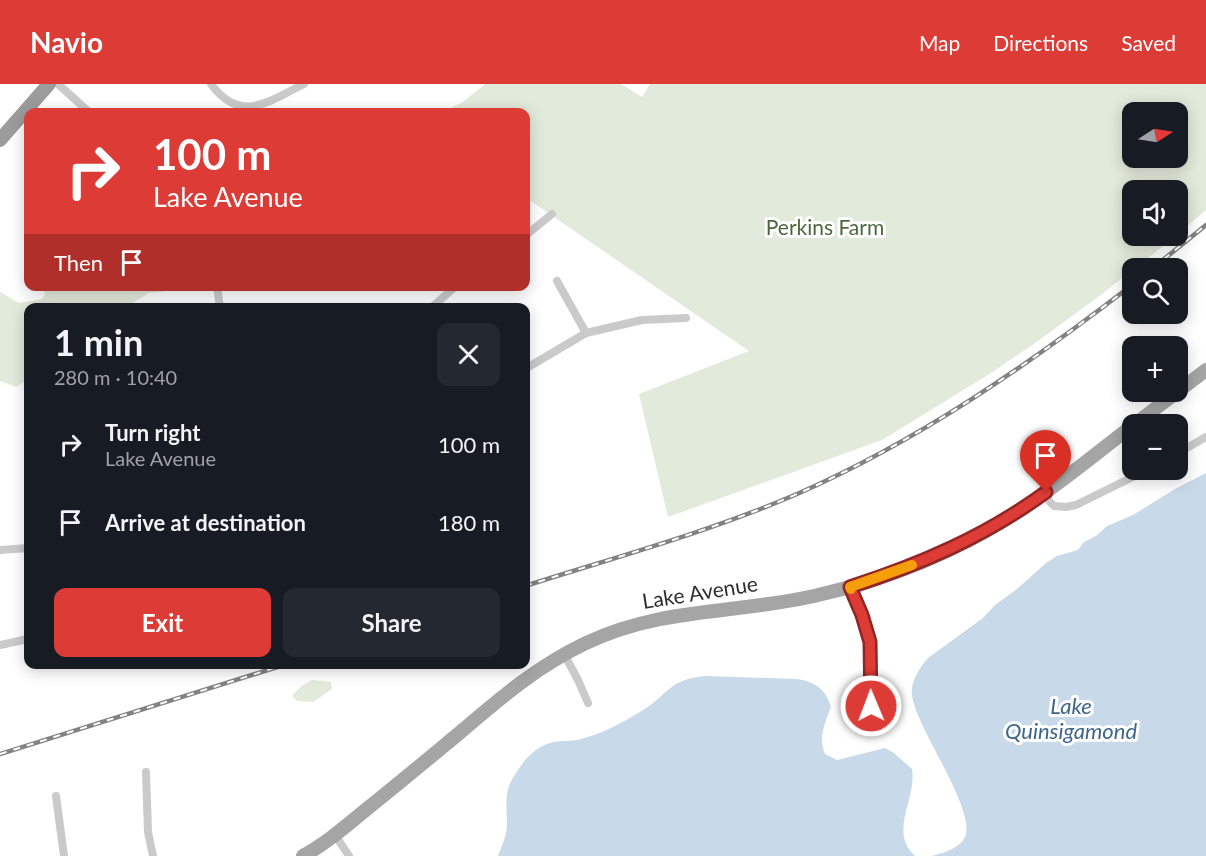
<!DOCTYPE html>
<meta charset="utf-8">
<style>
:root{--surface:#171b24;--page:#242831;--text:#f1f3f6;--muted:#9ea1a6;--accent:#dd3b36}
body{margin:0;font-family:Lato,sans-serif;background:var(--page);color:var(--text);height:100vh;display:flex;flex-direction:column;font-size:22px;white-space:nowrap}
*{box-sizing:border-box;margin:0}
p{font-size:20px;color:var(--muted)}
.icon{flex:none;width:33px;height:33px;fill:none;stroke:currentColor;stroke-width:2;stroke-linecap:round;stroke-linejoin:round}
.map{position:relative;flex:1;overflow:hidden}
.panel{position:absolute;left:24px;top:219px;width:506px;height:366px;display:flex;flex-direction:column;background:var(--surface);border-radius:12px;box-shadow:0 3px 15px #0003}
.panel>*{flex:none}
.guide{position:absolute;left:24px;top:24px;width:506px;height:183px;border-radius:12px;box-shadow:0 3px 15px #0003;background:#dd3b36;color:#fff;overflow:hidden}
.needle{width:39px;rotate:78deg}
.tools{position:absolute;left:1122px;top:18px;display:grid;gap:12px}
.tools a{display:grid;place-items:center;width:66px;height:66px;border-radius:12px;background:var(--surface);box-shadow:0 3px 15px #0003;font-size:30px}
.pin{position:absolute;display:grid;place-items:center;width:51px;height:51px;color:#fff;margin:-62px -26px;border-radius:50% 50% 50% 0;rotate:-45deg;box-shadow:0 0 6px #0007}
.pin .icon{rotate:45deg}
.me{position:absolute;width:66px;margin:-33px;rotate:359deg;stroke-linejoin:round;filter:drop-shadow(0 0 4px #0008)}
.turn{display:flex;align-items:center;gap:21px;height:126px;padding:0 30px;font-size:27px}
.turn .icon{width:78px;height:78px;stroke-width:2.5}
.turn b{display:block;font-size:42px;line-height:51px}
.then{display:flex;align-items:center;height:57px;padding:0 30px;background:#0003;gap:12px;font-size:22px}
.round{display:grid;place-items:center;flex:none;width:63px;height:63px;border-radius:12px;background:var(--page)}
.head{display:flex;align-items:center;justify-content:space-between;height:102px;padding:0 30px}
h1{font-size:36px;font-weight:700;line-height:45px}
.cta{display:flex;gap:12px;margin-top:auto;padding:12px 30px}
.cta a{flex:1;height:69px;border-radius:12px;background:var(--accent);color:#fff;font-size:24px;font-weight:700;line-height:69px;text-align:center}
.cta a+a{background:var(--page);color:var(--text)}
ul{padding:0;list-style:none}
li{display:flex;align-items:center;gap:18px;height:78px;padding:0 30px}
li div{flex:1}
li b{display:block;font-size:22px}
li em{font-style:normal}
header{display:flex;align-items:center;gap:36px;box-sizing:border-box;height:84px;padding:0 30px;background:var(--accent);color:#fff}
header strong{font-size:28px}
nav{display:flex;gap:33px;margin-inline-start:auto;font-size:21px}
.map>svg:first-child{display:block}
.green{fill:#e2eadb;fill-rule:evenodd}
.water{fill:#c8d9e9}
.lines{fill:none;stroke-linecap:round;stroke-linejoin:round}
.minor{stroke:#cacaca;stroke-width:8}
.primary{stroke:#a5a5a5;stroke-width:14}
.trunk{stroke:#9c9c9c;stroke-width:14}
.rail-casing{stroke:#828282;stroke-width:4.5}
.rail{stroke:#fff;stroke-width:2;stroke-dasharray:7;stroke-linecap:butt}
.route-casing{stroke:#902623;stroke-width:15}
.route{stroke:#dd3b36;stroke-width:10}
.slow{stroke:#f59e0b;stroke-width:10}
.labels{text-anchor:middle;stroke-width:6;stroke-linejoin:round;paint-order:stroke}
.park-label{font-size:21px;fill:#4c673d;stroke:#fff}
.street-label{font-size:21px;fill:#2d2d2d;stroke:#fff}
.water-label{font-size:22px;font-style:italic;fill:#3f668b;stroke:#fff}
</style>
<header>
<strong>Navio</strong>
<nav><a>Map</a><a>Directions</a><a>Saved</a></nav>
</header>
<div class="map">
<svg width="1206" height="772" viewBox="0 0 1206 772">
<rect width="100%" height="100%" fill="#fff"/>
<!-- green -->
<g class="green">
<path d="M 485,0 L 621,0 L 642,13 L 650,0 L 1206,0 L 1206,126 L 1178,150 L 1178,106 L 1132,106 L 1132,152 L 1176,152 L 1098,213 L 1038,257 L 991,289 L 882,356 L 668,433 L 639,310 L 749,267 L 525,113 L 525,28 L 443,28 L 463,18 ZM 1132,28 L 1178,28 L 1178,74 L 1132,74 Z"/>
<polygon points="43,203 43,202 176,203 169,207 149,209 126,223 28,224 28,296 16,303 0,297 0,208 19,219 42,215 45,210"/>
<polygon points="312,596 331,598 332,605 313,618 297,617 292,612 300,603"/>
</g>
<!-- water -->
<g class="water">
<path d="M 1206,389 L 1206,772 L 932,772 C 942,769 958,765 964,755 C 980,730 915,643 912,611 C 910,598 920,583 928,574 L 983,534 L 995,521 L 1017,505 L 1046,479 L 1057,472 L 1078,466 L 1084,458 L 1096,452 L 1107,442 L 1133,431 L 1175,405 Z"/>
<path d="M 706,592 L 796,595 C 814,597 826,605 831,623 C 825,638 818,655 825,670 L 837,676 L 885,664 L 894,669 L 912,685 C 917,715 888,747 915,772 L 498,772 C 501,763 507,752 507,741 C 507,721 503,707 516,689 C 524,676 534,664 550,659 C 559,656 571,658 581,655 C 601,650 622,639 640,628 C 668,612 667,595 706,592 Z"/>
</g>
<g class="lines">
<!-- minor -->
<g class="minor">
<polyline points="58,0 89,28"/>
<path d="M 211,0 C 240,40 268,18 304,0"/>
<polyline points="525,152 552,130"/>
<polyline points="557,197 586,249"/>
<polyline points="217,202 220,224"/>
<polyline points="431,224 456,202"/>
<polyline points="525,285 586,249 642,236 686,234"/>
<polyline points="1178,369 1206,353"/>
<polyline points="1046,408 1049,417 1054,422 1066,423 1076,421 1147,386"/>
<polyline points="0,466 28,464"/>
<path d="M 850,503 C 859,523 869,544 871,566 C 872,590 865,614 876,636"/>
<polyline points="0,561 28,555"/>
<polyline points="564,570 578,596 588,619"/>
<polyline points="146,688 148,748 153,772"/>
<polyline points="56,712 64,772"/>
<polyline points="335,751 349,772"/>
</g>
<!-- primary -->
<g class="primary">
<polyline points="1135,340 1206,286"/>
<path d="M 303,772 C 327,759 347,741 368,724 C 398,700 428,675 457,651 C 498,616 537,582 586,559 C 662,523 735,530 814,512 C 885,496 956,468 1017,428 C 1057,402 1094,371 1132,342"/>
</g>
<!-- trunk -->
<polyline class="trunk" points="0,56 49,0"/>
<defs>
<g id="rail">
<polyline points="1153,184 1206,141"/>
<path d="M 525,502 C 616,473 709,448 797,410 C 918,357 1028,281 1132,201"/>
<polyline points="0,670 287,580"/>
</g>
</defs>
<!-- rail casing -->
<use href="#rail" class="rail-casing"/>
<!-- rail -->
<use href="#rail" class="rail"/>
</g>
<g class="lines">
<defs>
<path id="route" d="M 871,622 L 870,558 L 862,531 L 850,503 C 921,480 986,452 1046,408"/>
</defs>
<!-- route casing -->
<use href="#route" class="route-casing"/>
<!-- route -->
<use href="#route" class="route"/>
<!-- slow -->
<polyline class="slow" points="851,505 850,503 912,481"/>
</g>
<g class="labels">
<!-- park labels -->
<g class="park-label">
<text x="825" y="151">Perkins Farm</text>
</g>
<!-- street labels -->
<g class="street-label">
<text transform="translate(700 509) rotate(-9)" y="7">Lake Avenue</text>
</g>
<!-- water labels -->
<g class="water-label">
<text x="1071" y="630">Lake<tspan x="1071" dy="25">Quinsigamond</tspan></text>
</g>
</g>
</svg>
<div class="tools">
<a><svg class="needle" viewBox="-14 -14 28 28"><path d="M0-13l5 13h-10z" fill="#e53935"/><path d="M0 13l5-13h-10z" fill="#9ea1a6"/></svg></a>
<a><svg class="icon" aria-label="sound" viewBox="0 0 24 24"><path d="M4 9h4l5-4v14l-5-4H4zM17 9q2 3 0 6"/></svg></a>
<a><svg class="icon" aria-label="search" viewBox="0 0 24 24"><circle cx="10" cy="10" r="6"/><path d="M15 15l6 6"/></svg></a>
<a>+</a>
<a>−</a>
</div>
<div class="pin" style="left:1046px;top:408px;background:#d93025"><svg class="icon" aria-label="arrive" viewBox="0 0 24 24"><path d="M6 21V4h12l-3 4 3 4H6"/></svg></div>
<svg class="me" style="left:871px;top:622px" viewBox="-20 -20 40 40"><circle r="17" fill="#dd3b36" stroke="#fff" stroke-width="3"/><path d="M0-11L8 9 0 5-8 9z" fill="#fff"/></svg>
<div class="guide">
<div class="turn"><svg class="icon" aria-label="right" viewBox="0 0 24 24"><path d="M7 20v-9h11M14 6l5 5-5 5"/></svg><div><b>100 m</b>Lake Avenue</div></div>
<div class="then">Then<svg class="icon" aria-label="arrive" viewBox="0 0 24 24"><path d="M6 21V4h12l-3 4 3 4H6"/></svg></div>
</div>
<section class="panel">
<div class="head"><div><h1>1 min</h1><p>280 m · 10:40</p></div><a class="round"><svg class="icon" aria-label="close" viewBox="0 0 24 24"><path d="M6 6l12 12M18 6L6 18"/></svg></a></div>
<ul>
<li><svg class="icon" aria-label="right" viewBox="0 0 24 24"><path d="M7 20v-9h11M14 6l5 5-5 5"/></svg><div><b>Turn right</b><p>Lake Avenue</p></div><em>100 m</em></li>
<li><svg class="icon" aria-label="arrive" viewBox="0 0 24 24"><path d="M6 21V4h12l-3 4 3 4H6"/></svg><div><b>Arrive at destination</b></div><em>180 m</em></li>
</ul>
<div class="cta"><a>Exit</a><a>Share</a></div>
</section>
</div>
